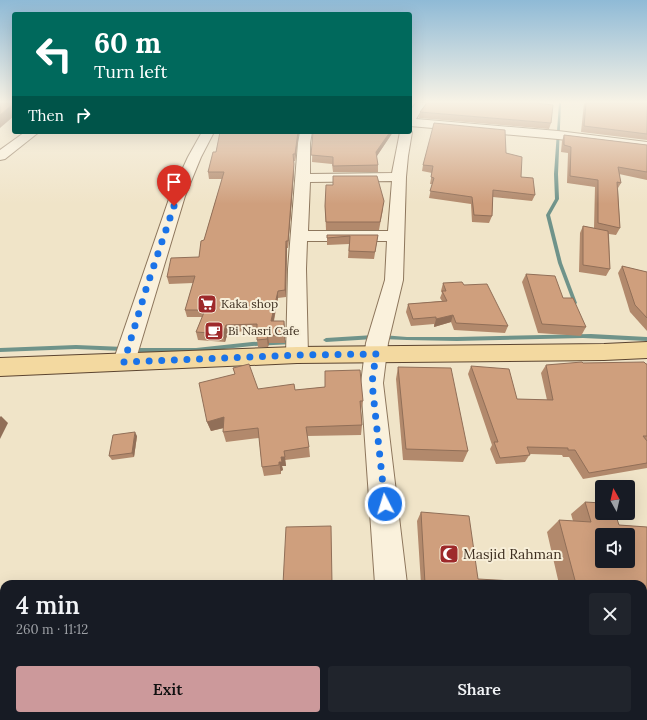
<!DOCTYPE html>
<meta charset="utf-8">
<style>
:root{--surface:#171b24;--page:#20242c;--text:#f1f3f6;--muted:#9ea1a6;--accent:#cc999b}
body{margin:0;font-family:Lora,serif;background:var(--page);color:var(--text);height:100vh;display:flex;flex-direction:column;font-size:15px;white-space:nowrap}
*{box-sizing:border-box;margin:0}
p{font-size:13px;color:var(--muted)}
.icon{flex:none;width:22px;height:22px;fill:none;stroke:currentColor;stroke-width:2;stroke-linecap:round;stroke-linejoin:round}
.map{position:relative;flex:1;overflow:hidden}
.sheet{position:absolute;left:0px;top:580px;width:647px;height:140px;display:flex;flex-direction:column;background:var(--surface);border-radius:12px 12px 0 0;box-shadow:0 4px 16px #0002}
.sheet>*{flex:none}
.hud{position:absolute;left:12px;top:12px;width:400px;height:122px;border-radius:4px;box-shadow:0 4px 16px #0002;background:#00695c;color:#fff;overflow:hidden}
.needle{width:26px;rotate:352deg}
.controls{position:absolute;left:595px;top:480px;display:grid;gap:8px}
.controls a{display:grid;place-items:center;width:40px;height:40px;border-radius:4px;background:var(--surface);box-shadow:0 4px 16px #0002;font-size:20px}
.pin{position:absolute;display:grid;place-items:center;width:34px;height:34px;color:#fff;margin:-41px -17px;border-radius:50% 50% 50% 0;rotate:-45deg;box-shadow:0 0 4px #0007}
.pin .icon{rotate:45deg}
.me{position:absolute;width:44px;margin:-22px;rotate:355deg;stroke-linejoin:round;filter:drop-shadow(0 0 3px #0008)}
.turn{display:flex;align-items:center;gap:14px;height:84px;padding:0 16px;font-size:18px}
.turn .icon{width:52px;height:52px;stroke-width:2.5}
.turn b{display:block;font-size:28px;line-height:34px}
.then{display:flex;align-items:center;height:38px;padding:0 16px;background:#0003;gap:8px;font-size:15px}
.round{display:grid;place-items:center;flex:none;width:42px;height:42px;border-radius:4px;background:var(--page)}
.head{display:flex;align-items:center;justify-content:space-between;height:68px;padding:0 16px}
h1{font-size:24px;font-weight:600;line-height:30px}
.button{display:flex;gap:8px;margin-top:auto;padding:8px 16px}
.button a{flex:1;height:46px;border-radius:4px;background:var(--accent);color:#111;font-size:16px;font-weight:600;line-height:46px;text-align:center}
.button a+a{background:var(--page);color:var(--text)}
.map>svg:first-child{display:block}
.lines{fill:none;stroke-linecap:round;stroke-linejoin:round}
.stream{fill:#6f938a;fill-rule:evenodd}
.minor-casing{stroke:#8d765c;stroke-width:2}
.major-casing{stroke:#5b4430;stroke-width:2}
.minor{fill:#faf1dc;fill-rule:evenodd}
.major{fill:#f3d9a0;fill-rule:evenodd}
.wall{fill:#b2896c}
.shaded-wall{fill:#916f58}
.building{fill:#cf9f7d;stroke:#916f58;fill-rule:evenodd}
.route{stroke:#1a73e8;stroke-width:7;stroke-dasharray:0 12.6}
.labels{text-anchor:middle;stroke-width:4;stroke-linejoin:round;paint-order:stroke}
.poi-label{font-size:12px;fill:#3d2e20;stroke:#f7eed8;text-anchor:start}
.near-poi-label{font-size:14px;fill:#3d2e20;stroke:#f7eed8;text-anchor:start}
</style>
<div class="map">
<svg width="647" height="720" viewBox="0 0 647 720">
<rect width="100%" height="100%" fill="#f0e4c8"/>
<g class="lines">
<!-- stream -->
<g class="stream">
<polygon points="559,103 561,103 558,174 559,199 550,215 562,263 577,303 575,305 573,303 558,263 546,215 555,199 554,174"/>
<polygon points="591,334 647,337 647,341 583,338 457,341 407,340 382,339 379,337 382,335 407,337 457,337"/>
<polygon points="374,335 377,337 374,339 326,342 323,340 326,338"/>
<polygon points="293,340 296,342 293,344 252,346 196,352 132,352 129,350 132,348 196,348 252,342"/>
<polygon points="76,345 124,347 127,349 124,351 76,349 0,352 0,348"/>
</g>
<defs>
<g id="minor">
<polygon points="416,103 426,103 416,119 558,131 647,142 647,150 558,139 410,126 410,111"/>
<path d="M 410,129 L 412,132 L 408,156 L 406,177 L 403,280 L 388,343 L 383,383 L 407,584 L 375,584 L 361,383 L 366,343 L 385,280 L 387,241 L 307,241 L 306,269 L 308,355 L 305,361 L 297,363 L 289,361 L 286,355 L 288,269 L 298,143 L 300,132 L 312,132 L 310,143 L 310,174 L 392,173 L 400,132 L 410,132 ZM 392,181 L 388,231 L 308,231 L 310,182 Z"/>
<polygon points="25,132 39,132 5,159 0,160 0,150"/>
<polygon points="202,132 214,132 201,157 185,196 135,362 132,368 124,370 116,368 113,362 170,196 188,157"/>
<rect x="374" y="716" width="38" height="4"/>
</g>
<polygon id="major" points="647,342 647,358 604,360 297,363 0,376 0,358 297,347 604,344"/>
</defs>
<!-- minor casing -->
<use href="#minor" class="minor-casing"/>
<!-- major casing -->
<use href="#major" class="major-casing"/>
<!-- minor -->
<use href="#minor" class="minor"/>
<!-- major -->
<use href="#major" class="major"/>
</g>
<!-- wall -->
<g class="wall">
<polygon points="584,103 647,103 647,140 581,132"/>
<polygon points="420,112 551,123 549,129 419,118"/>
<polygon points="220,132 299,132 295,161 294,161 294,171 288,248 287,248 286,297 278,298 274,321 285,328 285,343 269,343 268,347 258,347 257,340 257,331 228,332 225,342 198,340 196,332 202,317 187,317 185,310 193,283 169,284 167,277 199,257 204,240 222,179 209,179 208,172 216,152"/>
<polygon points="313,132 393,132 376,157 378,165 378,172 333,172 332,164 312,162"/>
<polygon points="564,135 647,145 647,180 619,174 621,183 618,188 620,228 616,235 609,234 610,269 606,276 579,272 580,233 583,226 594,228 595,187 567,183 568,153 561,152 562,141"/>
<polygon points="506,153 521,177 535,195 532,201 493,197 492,216 489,223 472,222 471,204 429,198 432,184 430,184 432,173 422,171 423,165"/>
<polygon points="325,206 383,209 379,230 326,230"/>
<polygon points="327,235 378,235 374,259 348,258 349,244 327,245"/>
<polygon points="622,266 647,272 647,331 630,312 618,273"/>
<polygon points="526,274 563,298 586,327 581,336 538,333 522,282"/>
<polygon points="443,283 464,285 508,326 505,333 454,330 451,322 434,327 434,324 411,326 406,312 408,304 442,301 440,298 442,293 441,291"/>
<polygon points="583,363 647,364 647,468 583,479 569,457 563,457 562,455 530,454 525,462 496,464 490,449 492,445 468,374 471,366 517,399 547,400 541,373 546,365"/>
<polygon points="398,367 468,451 463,462 403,460 396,379"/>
<polygon points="233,368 258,389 295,390 325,387 325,371 363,401 361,411 362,425 361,435 307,436 309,447 310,457 285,460 286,466 282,466 283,470 281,471 281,474 264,476 262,467 259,438 226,442 223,432 224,428 211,431 207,422 235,374"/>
<polygon points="137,436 134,457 112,460 109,456"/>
<polygon points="585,502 619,525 647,527 647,691 643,691 643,584 559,584 547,532 559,520 573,521 571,514"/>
<polygon points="421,512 478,579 513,584 421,584 417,521"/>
<polygon points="482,716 521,716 522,720 483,720"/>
</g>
<!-- shaded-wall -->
<g class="shaded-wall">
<polygon points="14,103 14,116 0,128 0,115"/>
<polygon points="298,132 299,132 295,161 295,154"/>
<polygon points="390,132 393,132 375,159 376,152"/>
<polygon points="294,164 294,171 288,248 288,241"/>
<polygon points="286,241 287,248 286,297 285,290"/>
<polygon points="278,291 278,298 272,329 271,321"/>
<polygon points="453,315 451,322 434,327 436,319"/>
<polygon points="284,321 285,328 285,343 284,335"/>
<polygon points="226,325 228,332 225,342 223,334"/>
<polygon points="268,336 269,343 268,347 267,339"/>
<polygon points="1,416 8,423 0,439 0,417"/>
<polygon points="224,417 227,427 211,431 207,422"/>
<polygon points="135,432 137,436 134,457 132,453"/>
<polygon points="281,457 285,457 286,466 282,466 283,470 281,471 281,474 279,462"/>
</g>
<!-- building -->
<g class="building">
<polygon points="0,103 14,103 0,115"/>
<polygon points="427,103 536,103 553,105 551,123 420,112"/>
<polygon points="586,103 647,103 647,134 584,126"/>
<polygon points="434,123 505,130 506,153 522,157 521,177 533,178 535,195 493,190 492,216 474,215 472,197 430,191 434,178 431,177 433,166 423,165"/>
<polygon points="220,132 298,132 295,154 293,154 294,164 288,241 286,241 285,290 278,291 271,321 284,321 284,335 268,336 267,339 257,340 257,324 226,325 223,334 196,332 205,310 185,310 195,276 167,277 171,258 199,257 201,241 204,240 224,172 208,172 213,152 216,152"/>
<polygon points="313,132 390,132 376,152 378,165 333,166 333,157 311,155"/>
<polygon points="564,135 647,145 647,172 618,167 621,183 617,182 620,228 598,223 598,180 570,176 571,147 564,145"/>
<polygon points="333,176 377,176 384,201 380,222 326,222 325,206 326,185 333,185"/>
<polygon points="583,226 608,231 610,269 583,265"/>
<polygon points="327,235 378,235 375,252 349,251 350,236 327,238"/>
<polygon points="622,266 647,272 647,318 635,305"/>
<polygon points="526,274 555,276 563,298 573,298 586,327 542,324"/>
<polygon points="462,282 464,285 487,284 508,326 456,323 453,315 436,319 436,317 413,319 408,304 447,301 442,291 446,291 443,283"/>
<polygon points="582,362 583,363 644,362 646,364 647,364 647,436 643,436 647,441 647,463 589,473 575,450 568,450 568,448 527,447 530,455 500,458 494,442 498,442 471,366 509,369 517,399 553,400 546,365"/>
<polygon points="249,364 258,389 294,384 295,390 325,387 325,371 360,370 363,401 360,401 362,425 306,427 309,447 284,451 285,457 281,457 282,462 279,462 279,465 262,467 258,428 223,432 224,417 207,422 199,383 235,374 233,368"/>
<polygon points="398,367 451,368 468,451 406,449"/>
<polygon points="135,432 132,453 109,456 113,435"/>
<path d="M 585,502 L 602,503 L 602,513 L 615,513 L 619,525 L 647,527 L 647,685 L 643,685 L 643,584 L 576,584 L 559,520 L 591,522 ZM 602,535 L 628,535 L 628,561 L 602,561 Z"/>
<polygon points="421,512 469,516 478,579 513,581 513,584 425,584"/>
<polygon points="331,526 332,584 283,584 286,527"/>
<polygon points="276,716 339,716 339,720 275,720"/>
<polygon points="491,716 521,716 522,720 492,720"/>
</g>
<!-- sky -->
<linearGradient id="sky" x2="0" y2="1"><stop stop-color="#8fbad6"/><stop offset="0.5" stop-color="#f8f3e6"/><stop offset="1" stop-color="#f8f3e6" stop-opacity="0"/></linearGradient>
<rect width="647" height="204" fill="url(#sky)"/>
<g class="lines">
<!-- route -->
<polyline class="route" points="174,206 147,286 124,362 297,355 376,354 372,383 385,504"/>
</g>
<!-- icons -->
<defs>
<symbol id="supermarket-square" viewBox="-11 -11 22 22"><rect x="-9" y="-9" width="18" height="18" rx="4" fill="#9e2a2b" stroke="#f7eed8"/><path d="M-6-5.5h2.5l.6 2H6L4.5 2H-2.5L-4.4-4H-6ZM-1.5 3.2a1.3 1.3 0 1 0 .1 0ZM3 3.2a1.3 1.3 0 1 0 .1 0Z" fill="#fff"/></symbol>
<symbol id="cafe-square" viewBox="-11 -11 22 22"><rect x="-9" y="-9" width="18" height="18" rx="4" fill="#9e2a2b" stroke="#f7eed8"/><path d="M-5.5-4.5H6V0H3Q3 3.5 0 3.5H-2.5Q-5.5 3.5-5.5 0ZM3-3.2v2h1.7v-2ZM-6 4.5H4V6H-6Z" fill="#fff"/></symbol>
<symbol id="mosque-square" viewBox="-11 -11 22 22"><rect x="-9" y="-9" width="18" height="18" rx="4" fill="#9e2a2b" stroke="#f7eed8"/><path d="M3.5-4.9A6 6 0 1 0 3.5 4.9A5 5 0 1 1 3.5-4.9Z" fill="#fff"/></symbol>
</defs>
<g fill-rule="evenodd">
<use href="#supermarket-square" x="196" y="293" width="22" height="22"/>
<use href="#cafe-square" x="203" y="320" width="22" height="22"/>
<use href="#mosque-square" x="438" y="543" width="22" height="22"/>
</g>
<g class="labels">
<!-- poi labels -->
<g class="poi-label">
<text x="221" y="308">Kaka shop</text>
<text x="228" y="335">Bi Nasri Cafe</text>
</g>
<!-- near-poi labels -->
<g class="near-poi-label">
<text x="463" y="559">Masjid Rahman</text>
</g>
</g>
</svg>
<div class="controls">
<a><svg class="needle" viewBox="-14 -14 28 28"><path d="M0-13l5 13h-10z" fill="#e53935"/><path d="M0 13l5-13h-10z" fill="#9ea1a6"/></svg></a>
<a><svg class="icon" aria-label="sound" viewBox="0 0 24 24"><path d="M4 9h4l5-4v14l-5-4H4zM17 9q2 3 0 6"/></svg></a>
</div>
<div class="pin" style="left:174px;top:206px;background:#d93025"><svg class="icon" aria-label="arrive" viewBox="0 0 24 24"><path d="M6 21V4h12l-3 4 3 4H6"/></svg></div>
<svg class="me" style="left:385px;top:504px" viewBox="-20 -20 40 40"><circle r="17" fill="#1a73e8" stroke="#fff" stroke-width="3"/><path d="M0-11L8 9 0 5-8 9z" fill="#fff"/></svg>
<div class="hud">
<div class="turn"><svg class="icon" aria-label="left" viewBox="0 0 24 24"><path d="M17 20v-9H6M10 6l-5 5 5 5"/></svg><div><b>60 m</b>Turn left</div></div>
<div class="then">Then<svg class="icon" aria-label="right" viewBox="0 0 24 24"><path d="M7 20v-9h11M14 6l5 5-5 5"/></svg></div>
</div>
<section class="sheet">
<div class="head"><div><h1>4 min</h1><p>260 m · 11:12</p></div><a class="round"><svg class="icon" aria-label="close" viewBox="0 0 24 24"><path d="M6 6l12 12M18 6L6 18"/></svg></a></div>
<div class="button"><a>Exit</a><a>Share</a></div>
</section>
</div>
